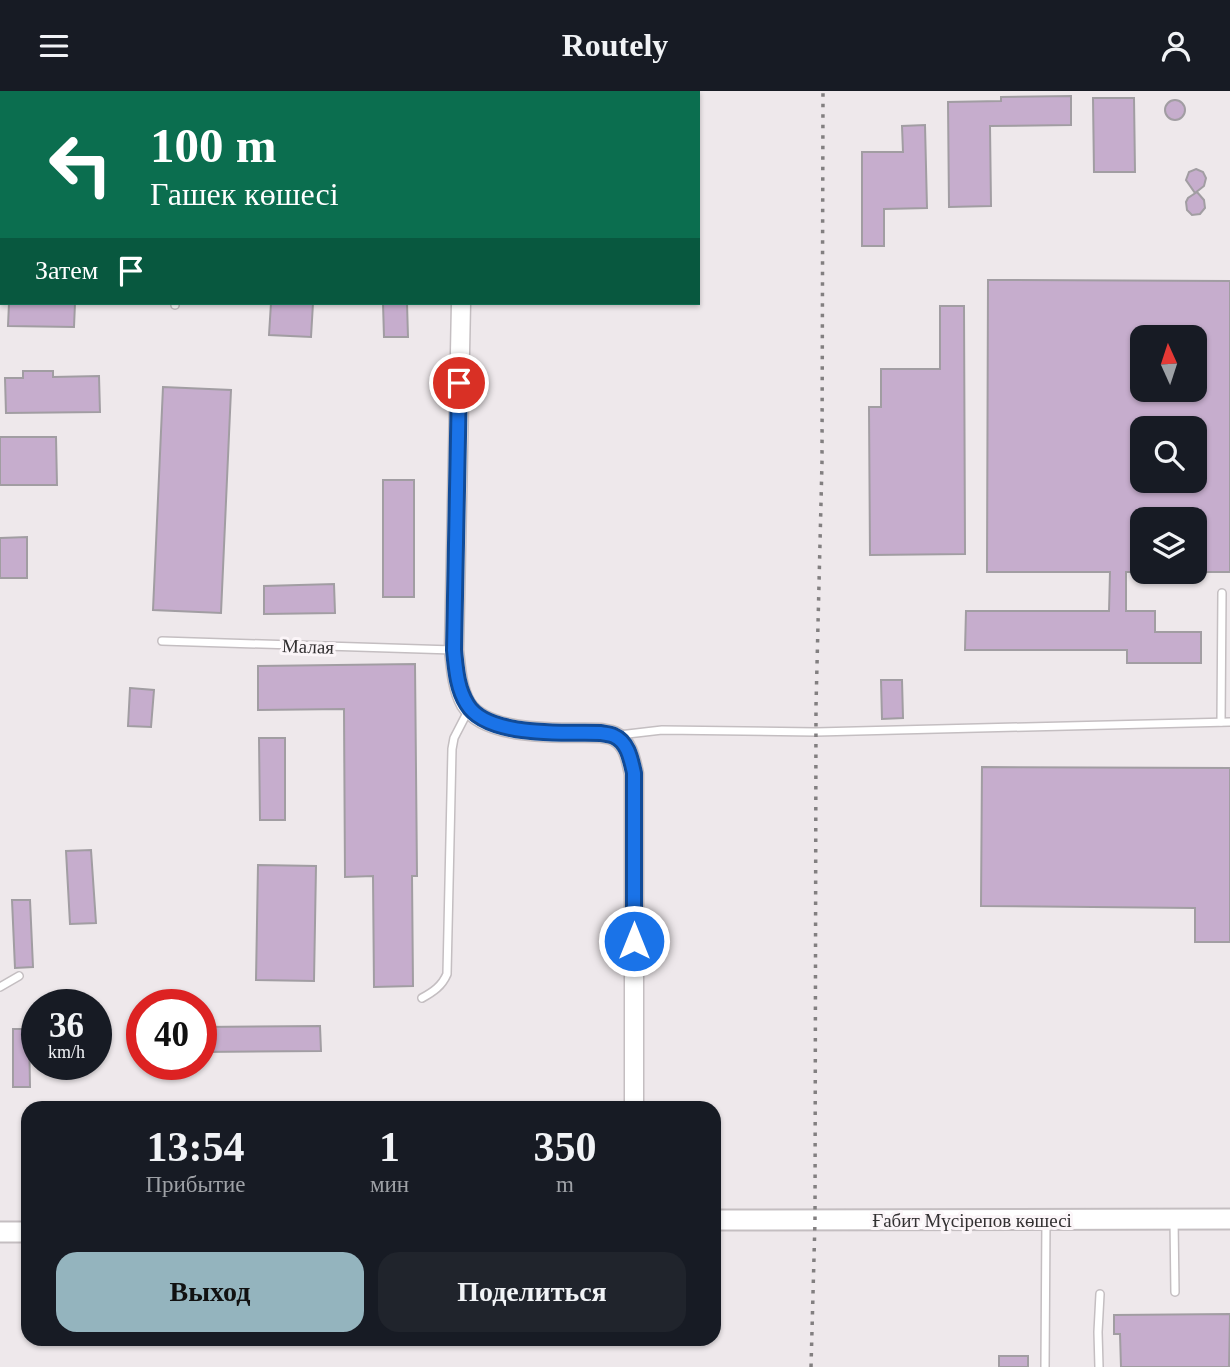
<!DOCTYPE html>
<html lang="ru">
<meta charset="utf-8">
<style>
:root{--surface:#171b24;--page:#20242c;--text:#f1f3f6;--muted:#9ea1a6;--accent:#94b4be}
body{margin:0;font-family:"Times New Roman",serif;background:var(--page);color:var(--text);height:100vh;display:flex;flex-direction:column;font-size:26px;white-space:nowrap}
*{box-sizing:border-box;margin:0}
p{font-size:23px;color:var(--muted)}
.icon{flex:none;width:38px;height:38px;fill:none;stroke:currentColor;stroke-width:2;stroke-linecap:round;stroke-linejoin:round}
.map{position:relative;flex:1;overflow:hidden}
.sheet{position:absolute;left:21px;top:1010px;width:700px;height:245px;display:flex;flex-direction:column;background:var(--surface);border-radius:21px;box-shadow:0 2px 5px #0004}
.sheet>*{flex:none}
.hud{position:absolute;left:0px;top:0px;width:700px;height:214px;box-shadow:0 2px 5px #0004;background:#0b6e4f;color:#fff;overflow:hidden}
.needle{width:46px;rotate:357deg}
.controls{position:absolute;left:1130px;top:234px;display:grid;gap:14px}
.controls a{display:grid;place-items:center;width:77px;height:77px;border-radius:14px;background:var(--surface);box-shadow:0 2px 5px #0004;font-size:35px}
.speed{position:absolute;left:21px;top:898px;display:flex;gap:14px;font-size:35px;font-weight:700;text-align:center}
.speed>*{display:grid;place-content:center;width:91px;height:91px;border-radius:50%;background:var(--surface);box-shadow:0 2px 5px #0004;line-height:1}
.speed small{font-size:18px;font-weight:400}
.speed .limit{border:10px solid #d22;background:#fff;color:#111}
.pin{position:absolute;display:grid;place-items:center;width:60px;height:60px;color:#fff;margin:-30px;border:4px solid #fff;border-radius:50%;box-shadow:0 2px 7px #0007}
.me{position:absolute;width:77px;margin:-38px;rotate:0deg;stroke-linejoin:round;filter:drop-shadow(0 0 5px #0008)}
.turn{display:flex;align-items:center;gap:24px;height:147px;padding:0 35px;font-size:32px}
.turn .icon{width:91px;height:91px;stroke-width:2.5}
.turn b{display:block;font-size:49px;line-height:60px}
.then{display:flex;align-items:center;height:66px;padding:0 35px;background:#0003;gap:14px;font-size:26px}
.eta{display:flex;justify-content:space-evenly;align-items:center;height:119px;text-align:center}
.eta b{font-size:42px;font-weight:800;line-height:49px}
.button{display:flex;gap:14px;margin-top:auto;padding:14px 35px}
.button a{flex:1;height:80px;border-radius:21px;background:var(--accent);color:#111;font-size:28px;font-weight:800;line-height:80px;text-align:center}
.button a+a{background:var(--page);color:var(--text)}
header{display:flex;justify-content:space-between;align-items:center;height:91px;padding:0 35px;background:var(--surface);font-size:32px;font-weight:800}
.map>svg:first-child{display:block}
.building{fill:#c6adcd;stroke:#a19da2;stroke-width:2;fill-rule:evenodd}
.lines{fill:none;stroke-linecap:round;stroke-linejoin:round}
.service-casing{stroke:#c4bec1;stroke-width:10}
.tertiary-casing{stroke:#c4bec1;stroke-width:21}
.secondary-casing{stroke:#c4bec1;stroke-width:23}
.service{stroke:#fff;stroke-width:7}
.tertiary{stroke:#fff;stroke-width:18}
.secondary{stroke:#fff;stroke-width:19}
.rail{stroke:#827f80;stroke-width:3.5;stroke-dasharray:3.5 7;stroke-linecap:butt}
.route-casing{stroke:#114b97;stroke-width:18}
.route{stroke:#1a73e8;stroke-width:12}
.labels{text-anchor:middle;stroke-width:6;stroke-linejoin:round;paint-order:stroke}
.street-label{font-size:19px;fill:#323031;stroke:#fbf5f8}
</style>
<header><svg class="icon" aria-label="menu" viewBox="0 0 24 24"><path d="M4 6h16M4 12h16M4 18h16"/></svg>Routely<svg class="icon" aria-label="person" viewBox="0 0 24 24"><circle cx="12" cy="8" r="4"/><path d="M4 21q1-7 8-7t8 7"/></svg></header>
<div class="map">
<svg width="1230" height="1276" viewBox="0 0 1230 1276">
<rect width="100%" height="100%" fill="#eee8eb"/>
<!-- building -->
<g class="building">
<polygon points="1071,5 1071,34 990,35 991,115 949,116 948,11 1001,10 1001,6"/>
<polygon points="1093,7 1134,7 1135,81 1094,81"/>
<circle cx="1175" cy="19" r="10"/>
<polygon points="925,34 927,117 884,118 884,155 862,155 862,61 903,61 902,35"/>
<polygon points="1196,78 1203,81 1206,87 1204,95 1195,102 1186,89 1189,81"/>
<polygon points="1197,101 1204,109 1205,117 1200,123 1192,124 1187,119 1186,111 1188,107"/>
<path d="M 988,189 L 1230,190 L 1230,481 L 1195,481 L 1195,429 L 1143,429 L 1143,481 L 1126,481 L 1126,520 L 1155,520 L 1155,541 L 1201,541 L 1201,572 L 1127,572 L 1127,559 L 965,559 L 966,520 L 1109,520 L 1110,481 L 987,481 ZM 1143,247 L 1195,247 L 1195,299 L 1143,299 ZM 1143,338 L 1195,338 L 1195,390 L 1143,390 Z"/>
<polygon points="9,212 75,212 74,236 8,235"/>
<polygon points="271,212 313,212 311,246 269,244"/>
<polygon points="383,212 407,212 408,246 384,246"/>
<polygon points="940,215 964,215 965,463 870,464 869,316 881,316 881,278 940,278"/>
<polygon points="23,280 53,280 53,286 99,285 100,321 6,322 5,287 23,287"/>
<polygon points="163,296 231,299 221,522 153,519"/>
<polygon points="0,346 56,346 57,394 0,394"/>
<rect x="383" y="389" width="31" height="117"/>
<polygon points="27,446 27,487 0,487 0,447"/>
<polygon points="334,493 335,522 264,523 264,495"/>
<polygon points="415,573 417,785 412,785 413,895 374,896 373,785 345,786 344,618 258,619 258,575"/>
<polygon points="881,589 902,589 903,627 882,628"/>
<polygon points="130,597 154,599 151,636 128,635"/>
<polygon points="259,647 285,647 285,729 260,729"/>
<polygon points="982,676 1230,677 1230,851 1195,851 1195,817 981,815"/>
<polygon points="91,759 96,832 70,833 66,760"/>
<polygon points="258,774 316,775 314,890 256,889"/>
<polygon points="12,809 30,809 33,876 15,877"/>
<polygon points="320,935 321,960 201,961 201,936"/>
<polygon points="13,938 29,938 30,996 13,996"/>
<polygon points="1230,1223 1229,1276 1121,1276 1120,1243 1114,1243 1114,1224"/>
<rect x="999" y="1265" width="29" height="11"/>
</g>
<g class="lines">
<defs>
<g id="service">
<polyline points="179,2 179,0"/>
<polyline points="0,111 2,111"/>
<polyline points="175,212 175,214"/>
<polyline points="162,550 453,559"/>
<polyline points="1221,631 1222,502"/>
<polyline points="619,644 662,639 816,641 1230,631"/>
<polyline points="0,896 19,885"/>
<path d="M 422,907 C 433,901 442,895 447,883 L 452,658 L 454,647 L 469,618"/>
<polyline points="1174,1129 1175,1201"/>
<polyline points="1045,1276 1046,1129"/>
<polyline points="1099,1276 1098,1241 1100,1203"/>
</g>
<g id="tertiary">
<polyline points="465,2 465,0"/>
<path d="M 461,212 L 454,559 C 456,577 457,597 466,613 C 487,647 565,641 601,642 C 605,643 610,643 614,645 C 628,651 631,669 634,683 L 634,1017"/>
</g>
<g id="secondary">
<polyline points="714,1129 1230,1128"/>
<polyline points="0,1141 28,1141"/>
</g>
</defs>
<!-- service casing -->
<use href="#service" class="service-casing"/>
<!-- tertiary casing -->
<use href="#tertiary" class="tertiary-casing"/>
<!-- secondary casing -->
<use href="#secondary" class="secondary-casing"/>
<!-- service -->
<use href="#service" class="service"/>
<!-- tertiary -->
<use href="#tertiary" class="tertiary"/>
<!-- secondary -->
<use href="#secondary" class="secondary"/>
<!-- rail -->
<polyline class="rail" points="811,1276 815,1130 816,615 822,371 823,0"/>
</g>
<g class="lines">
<defs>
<path id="route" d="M 459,292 L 454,559 C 456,578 457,597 467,613 C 487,647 566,641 601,642 C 605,643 610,643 614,645 C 628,651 631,669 634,682 L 634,850"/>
</defs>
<!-- route casing -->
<use href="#route" class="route-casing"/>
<!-- route -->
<use href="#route" class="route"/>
</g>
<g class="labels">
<!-- street labels -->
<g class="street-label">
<text transform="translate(308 555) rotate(2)" y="7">Малая</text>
<text x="972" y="1136">Ғабит Мүсірепов көшесі</text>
</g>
</g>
</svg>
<div class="controls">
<a><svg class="needle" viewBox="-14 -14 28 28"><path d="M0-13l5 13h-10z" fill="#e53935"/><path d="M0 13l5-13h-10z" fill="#9ea1a6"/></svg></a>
<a><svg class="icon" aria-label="search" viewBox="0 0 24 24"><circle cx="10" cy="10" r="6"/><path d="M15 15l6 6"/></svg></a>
<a><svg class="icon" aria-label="layers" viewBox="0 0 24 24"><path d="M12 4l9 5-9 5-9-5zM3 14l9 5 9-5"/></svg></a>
</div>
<div class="speed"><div>36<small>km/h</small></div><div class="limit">40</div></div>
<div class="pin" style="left:459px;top:292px;background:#d93025"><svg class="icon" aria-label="arrive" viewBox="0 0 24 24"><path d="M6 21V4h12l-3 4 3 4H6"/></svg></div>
<svg class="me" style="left:634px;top:850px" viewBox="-20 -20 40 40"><circle r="17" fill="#1a73e8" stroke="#fff" stroke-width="3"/><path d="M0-11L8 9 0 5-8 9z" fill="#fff"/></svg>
<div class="hud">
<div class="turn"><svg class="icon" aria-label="left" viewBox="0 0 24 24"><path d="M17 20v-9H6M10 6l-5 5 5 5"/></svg><div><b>100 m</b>Гашек көшесі</div></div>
<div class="then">Затем<svg class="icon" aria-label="arrive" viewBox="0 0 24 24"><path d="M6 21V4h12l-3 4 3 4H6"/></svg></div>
</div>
<section class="sheet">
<div class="eta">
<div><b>13:54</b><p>Прибытие</p></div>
<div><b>1</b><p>мин</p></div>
<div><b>350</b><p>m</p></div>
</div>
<div class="button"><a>Выход</a><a>Поделиться</a></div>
</section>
</div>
